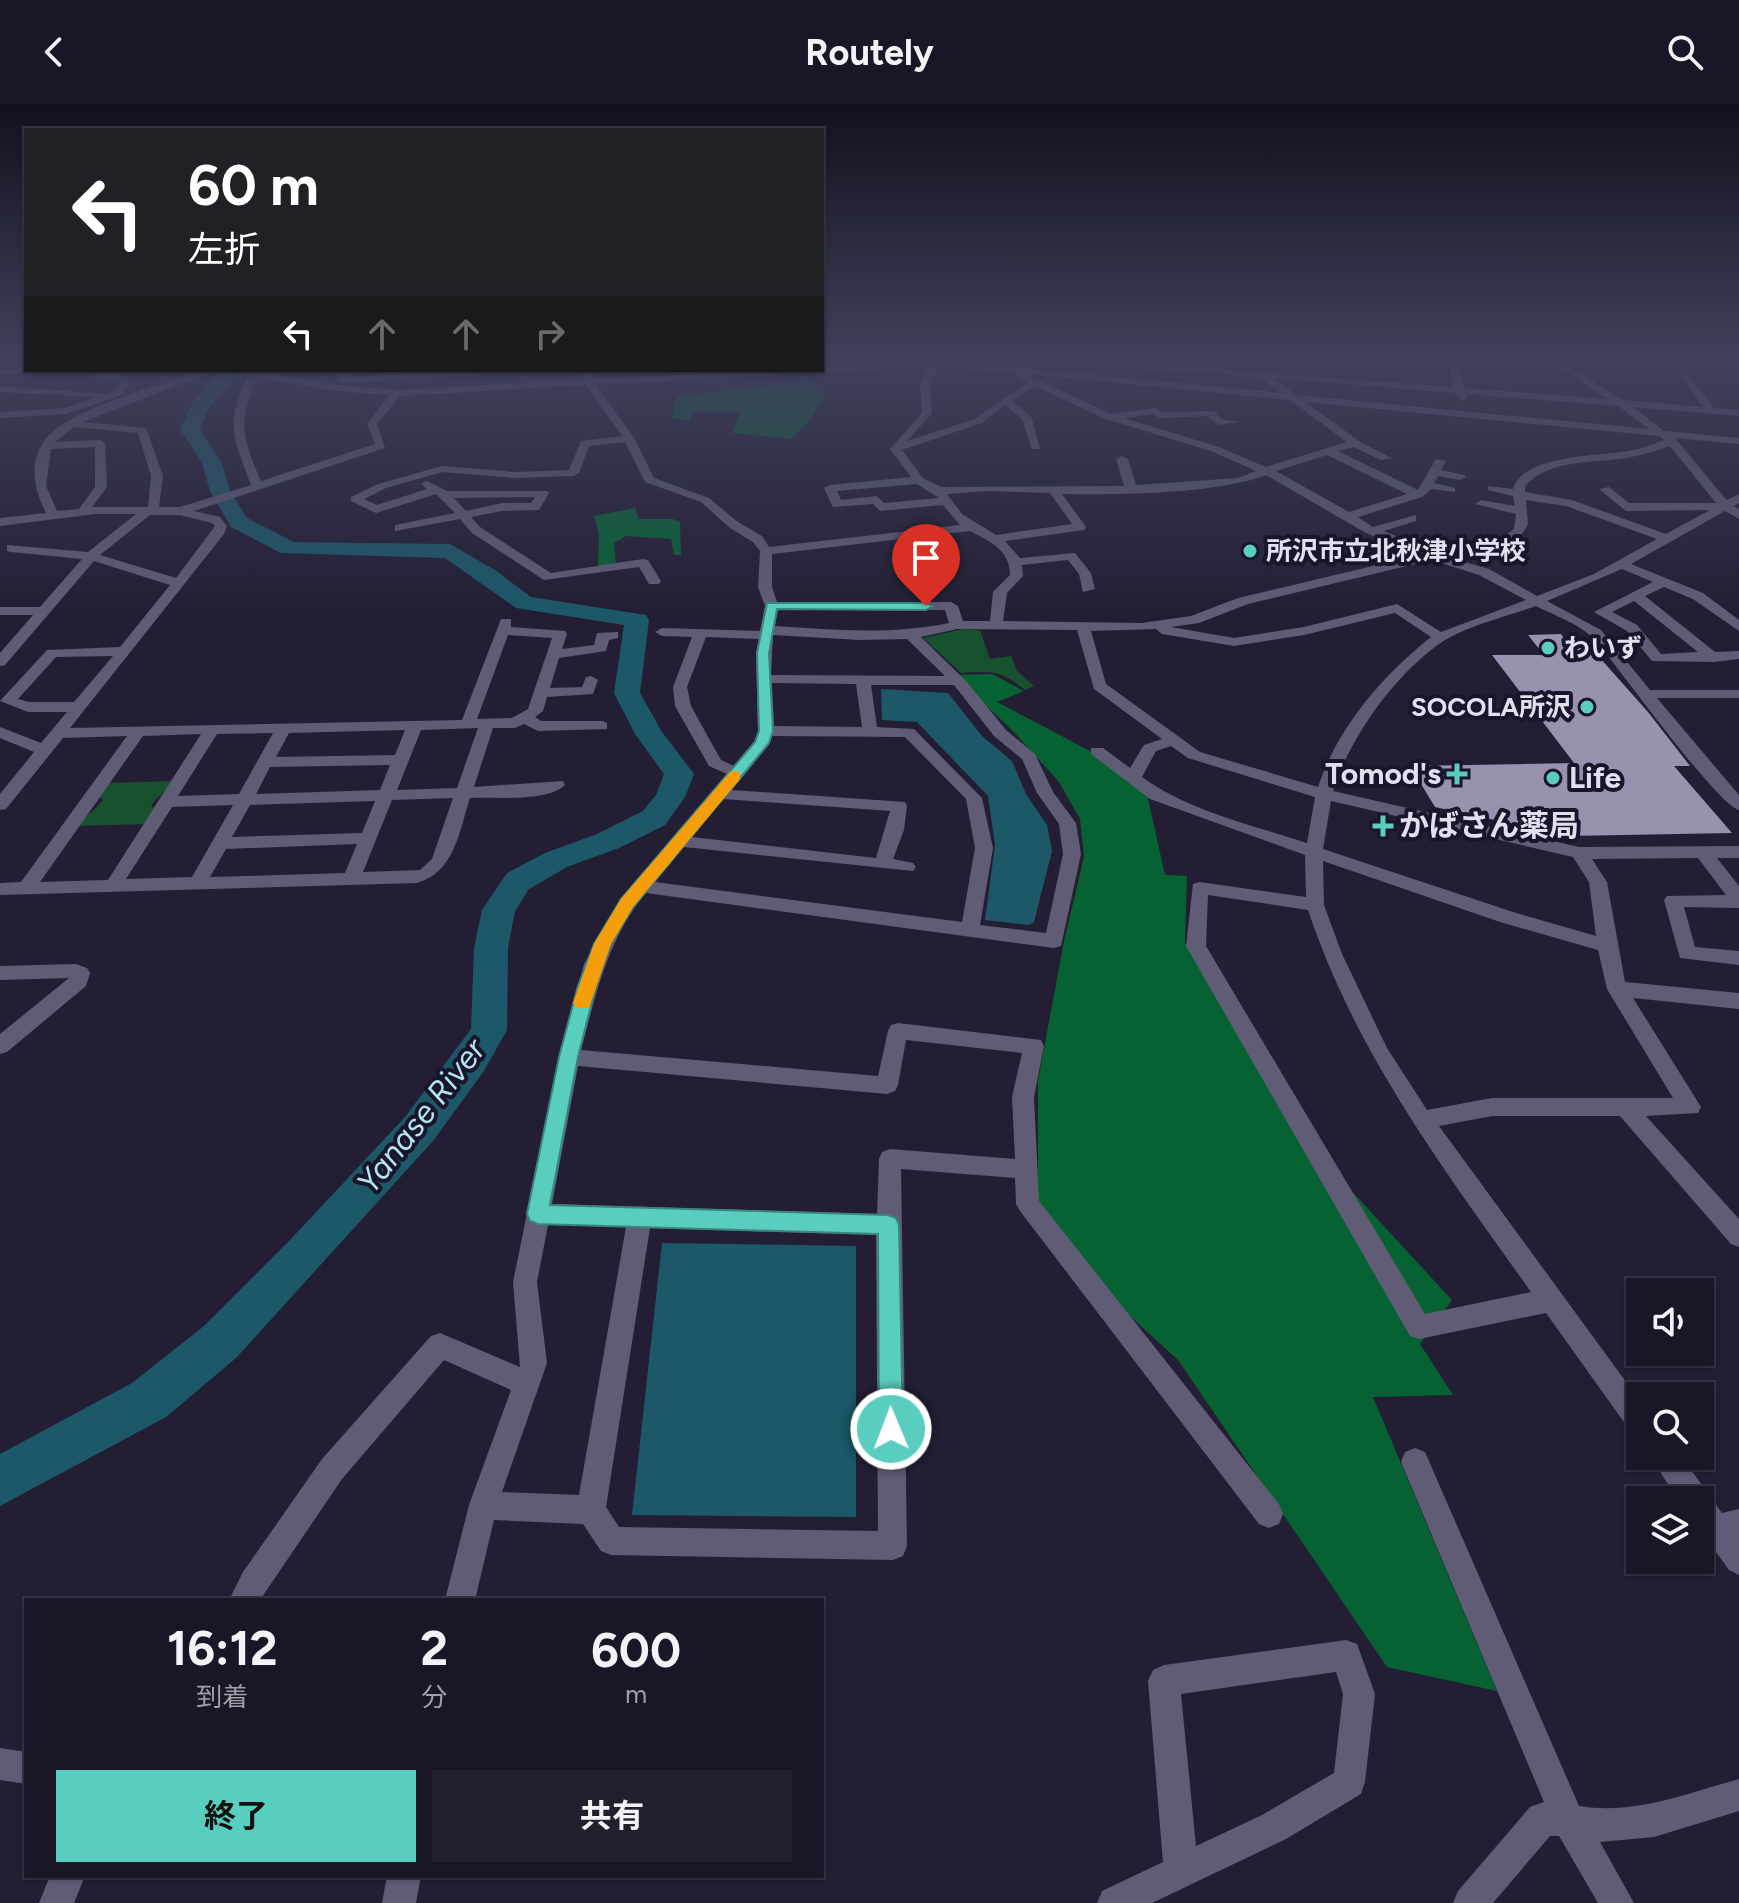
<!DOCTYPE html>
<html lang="ja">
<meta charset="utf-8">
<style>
:root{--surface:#1a1627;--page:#231f2f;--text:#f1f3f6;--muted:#9f9fa7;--line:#383544;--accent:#59cebe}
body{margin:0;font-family:Figtree,"Noto Sans JP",sans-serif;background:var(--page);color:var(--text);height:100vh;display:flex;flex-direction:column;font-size:30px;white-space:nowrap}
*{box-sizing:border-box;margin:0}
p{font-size:26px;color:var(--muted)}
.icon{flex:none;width:44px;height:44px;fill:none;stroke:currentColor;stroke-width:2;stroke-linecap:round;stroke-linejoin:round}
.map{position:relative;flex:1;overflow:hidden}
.panel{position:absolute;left:24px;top:1494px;width:800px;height:280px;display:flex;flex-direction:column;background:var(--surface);border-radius:0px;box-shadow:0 2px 6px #0004,0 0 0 2px var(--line)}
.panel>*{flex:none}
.top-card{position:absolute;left:24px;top:24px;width:800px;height:244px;border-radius:0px;box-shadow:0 2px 6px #0004,0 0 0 2px var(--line);background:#202124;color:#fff;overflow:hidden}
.controls{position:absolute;left:1626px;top:1174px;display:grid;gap:16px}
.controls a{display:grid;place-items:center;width:88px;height:88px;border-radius:0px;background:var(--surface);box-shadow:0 2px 6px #0004,0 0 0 2px var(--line);font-size:40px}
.pin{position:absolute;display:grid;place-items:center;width:68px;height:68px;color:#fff;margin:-82px -34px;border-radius:50% 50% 50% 0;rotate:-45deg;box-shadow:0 0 8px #0007}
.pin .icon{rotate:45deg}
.me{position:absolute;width:88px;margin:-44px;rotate:359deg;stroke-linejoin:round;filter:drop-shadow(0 0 6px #0008)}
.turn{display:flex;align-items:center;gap:28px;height:168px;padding:0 32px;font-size:36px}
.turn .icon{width:104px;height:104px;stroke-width:2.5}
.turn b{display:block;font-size:56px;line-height:68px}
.lanes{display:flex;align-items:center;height:76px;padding:0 32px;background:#0003;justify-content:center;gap:40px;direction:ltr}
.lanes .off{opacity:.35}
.eta{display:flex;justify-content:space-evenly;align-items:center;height:136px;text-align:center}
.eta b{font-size:48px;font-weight:700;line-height:56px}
.primary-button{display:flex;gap:16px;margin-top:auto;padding:16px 32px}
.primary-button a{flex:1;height:92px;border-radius:0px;background:var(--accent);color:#111;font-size:32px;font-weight:700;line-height:92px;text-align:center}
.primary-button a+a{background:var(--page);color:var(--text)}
header{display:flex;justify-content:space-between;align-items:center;height:104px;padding:0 32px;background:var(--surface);font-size:36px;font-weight:700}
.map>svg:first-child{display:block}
.green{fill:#18512e}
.forest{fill:#066233}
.water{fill:#1c5868}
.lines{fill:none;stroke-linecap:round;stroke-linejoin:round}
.river{fill:#1c5868;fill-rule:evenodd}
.building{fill:#9892ae}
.minor{fill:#615c76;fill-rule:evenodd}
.route{fill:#59cebe;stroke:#3a867c;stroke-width:2}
.slow{fill:#f59e0b}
.poi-dot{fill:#59cebe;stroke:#1a152a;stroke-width:3}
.labels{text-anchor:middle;stroke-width:8;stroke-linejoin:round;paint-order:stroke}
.far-poi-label{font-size:26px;font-weight:bold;fill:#e2dfee;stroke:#1a152a;text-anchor:start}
.poi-label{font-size:30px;font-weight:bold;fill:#e2dfee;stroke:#1a152a;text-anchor:start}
.water-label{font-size:32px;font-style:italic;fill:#b2e4f4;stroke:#1a152a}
</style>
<header><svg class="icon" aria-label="back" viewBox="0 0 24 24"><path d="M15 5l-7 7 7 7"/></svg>Routely<svg class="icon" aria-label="search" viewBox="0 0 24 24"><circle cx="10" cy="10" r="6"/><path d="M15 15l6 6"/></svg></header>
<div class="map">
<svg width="1739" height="1799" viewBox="0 0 1739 1799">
<rect width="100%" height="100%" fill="#231e34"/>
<!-- green -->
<g class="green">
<path d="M 963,525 L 980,526 L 990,555 L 1011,552 L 1017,567 L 1034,582 L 1025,586 C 1001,566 991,567 961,569 L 923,534 Z"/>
<path d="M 175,677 C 167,688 157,691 151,702 L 156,706 L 147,720 L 77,722 C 85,711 95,707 103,696 L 99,692 L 108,679 Z"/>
</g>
<!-- forest -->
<g class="forest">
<polygon points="808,277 825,291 811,314 792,335 732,329 741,307 692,308 690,317 672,314 676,294 686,291"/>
<polygon points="635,404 639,415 673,415 680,418 681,451 674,451 671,435 626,432 614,439 616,461 598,464 599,430 594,412"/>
<polygon points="992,570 1024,587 997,598 1092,648 1147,690 1165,771 1187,772 1185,839 1288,1018 1452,1196 1420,1240 1453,1291 1373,1293 1497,1587 1387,1563 1178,1256 1038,1128 1038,977 1064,837 1084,753 1080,715 1059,678 1013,627 954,571"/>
</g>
<!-- water -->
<g class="water">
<polygon points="881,585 948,589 982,632 1012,657 1026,690 1047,721 1052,747 1034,818 1029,821 985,816 995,741 988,692 917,618 882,616"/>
<polygon points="662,1139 856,1142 856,1413 632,1411"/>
</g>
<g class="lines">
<!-- river -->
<polygon class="river" points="222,266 240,266 209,303 200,325 222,359 230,387 247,414 294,438 450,440 495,466 531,493 646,511 649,516 640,589 662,628 694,670 685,693 665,721 619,744 567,763 529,785 515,807 508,844 507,926 484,967 433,1037 236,1254 166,1313 0,1402 0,1350 132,1279 204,1222 290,1136 405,1013 471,925 474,844 482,806 507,769 545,749 597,730 643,707 656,691 664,670 635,630 614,589 624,521 516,504 445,454 281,449 231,423 210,387 202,359 180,325 193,298"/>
</g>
<!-- building -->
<polygon class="building" points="1561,530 1566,537 1584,536 1648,608 1690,662 1674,662 1732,729 1568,732 1435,703 1410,662 1574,659 1492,551 1544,551 1528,531"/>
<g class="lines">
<!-- minor -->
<g class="minor">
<path d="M 937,255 L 1281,289 L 1263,276 L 1210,268 L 1085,263 L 1054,255 L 1210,262 L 1259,269 L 1454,283 L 1447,255 L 1457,255 L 1464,284 L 1607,295 L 1546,255 L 1557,255 L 1623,296 L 1703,303 L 1674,261 L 1662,255 L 1676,255 L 1714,304 L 1739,306 L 1739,312 L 1633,303 L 1664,327 L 1739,334 L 1739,340 L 1675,334 L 1724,393 L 1727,396 L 1739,390 L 1739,399 L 1734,402 L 1739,405 L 1739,415 L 1725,407 L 1631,460 L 1703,489 L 1739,516 L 1739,527 L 1693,495 L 1664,483 L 1645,492 L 1715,548 L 1739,547 L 1739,555 L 1714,558 L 1652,557 L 1627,527 L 1594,508 L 1653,478 L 1622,465 L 1547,497 L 1601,526 L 1650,586 L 1739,586 L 1739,594 L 1657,594 L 1739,691 L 1739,706 C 1716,700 1618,562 1594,535 C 1580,520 1553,511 1536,502 C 1508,512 1466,522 1442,538 C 1395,570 1350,633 1333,687 L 1579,743 L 1739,742 L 1739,754 L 1717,754 L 1739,782 L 1739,804 L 1684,803 L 1695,843 L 1739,847 L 1739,861 L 1680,854 L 1664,796 L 1667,792 L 1726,791 L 1698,754 L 1592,755 L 1607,778 L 1625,878 L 1739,889 L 1739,905 L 1633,894 L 1701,1003 L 1698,1009 L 1646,1012 L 1739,1115 L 1739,1143 L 1731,1140 L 1620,1012 L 1492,1012 L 1439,1022 L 1640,1297 L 1640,1332 L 1631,1328 L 1546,1209 L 1419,1235 L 1410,1232 L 1186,842 L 1193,780 L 1199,778 L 1306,793 L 1305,751 L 1150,695 L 1091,650 L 1091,644 L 1103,644 L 1130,664 L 1144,641 L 1162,635 L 1094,585 L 1077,526 L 957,525 L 921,533 L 967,578 L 1006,626 L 1035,650 L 1053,688 L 1076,719 L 1081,750 L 1061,842 L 1054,844 L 646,789 C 608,834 596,890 581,946 L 878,972 L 888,927 L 891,921 L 898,919 L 1041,936 L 1044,942 L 1034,993 L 1039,1097 L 1279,1400 L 1283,1410 L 1279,1420 L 1269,1424 L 1259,1420 L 1020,1107 L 1016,1100 L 1015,1074 L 901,1065 L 907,1442 L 903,1452 L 893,1456 L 611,1451 L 601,1447 L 583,1420 L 494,1416 L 475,1496 L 445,1496 L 469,1401 L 511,1286 L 444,1256 L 342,1375 L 260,1496 L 229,1496 L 243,1468 L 322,1355 L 431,1232 L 440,1229 L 520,1263 L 513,1178 L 559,953 L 584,860 L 621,795 L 727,670 L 709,662 L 675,602 L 673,583 L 692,533 L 662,532 L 655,528 L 662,524 L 760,527 L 765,502 L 758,483 L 760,447 L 753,438 L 730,424 L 701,398 L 645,378 L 625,338 L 589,342 L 579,369 L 573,372 L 515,374 L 442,368 L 386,384 L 364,395 L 377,401 L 427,385 L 421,380 L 427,377 L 447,387 L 547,387 L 549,389 L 539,406 L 502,407 L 471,413 L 480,423 L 551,469 L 643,455 L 648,456 L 661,477 L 659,480 L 649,480 L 639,463 L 544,476 L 472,429 L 460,415 L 395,427 L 395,421 L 455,409 L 436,390 L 376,409 L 351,397 L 351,393 L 378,380 L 442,362 L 515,368 L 569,366 L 581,337 L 622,332 L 586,281 L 400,292 L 377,320 L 385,344 L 194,407 L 220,413 L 227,422 L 224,430 L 70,624 L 462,616 L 501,515 L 511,515 L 511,523 L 565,527 L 567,530 L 562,545 L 594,541 L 597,529 L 618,528 L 618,534 L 609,536 L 606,547 L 559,554 L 550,584 L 582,583 L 586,573 L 591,572 L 598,576 L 593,590 L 547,593 L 543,607 L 535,613 L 541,617 L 602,617 L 607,619 L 607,625 L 538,627 L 524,620 L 515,624 L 493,624 L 474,683 L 563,677 L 565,681 C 548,698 495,693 470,694 C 459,727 455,768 417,779 L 0,791 L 0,779 L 21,778 L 127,632 L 63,634 L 6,705 L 0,706 L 0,690 L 34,648 L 0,634 L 0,623 L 41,639 L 67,608 L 28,608 L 0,597 L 47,546 L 120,543 L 170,481 L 94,457 L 5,561 L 0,562 L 0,549 L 33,511 L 0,511 L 0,503 L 40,503 L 82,455 L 11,448 L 7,447 L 7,441 L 88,448 L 136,410 L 96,410 L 0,422 L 0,414 L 46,409 C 35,387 28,361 43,339 C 64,305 164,280 203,266 L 217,266 L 83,318 L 146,324 L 163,372 L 159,403 L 180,403 L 251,381 C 234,334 224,321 248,272 L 223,266 L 246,266 L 337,281 L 397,286 L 584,275 L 582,266 L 592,266 L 593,275 L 806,266 L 801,269 L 596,281 L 634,334 L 654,374 L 709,394 L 738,418 L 762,432 L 769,443 L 960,421 L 943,401 L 880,407 L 873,400 L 833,403 L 824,384 L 830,381 L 911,373 L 890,345 L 922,309 L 920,279 L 928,263 L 822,268 L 818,266 L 822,266 L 822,262 ZM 938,263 L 1016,269 L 1017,273 L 1028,279 L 974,315 L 907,337 L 932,309 L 930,279 ZM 1026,270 L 1290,296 L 1347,338 L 1266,363 L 1219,343 L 1124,314 L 1154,310 L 1160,314 L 1207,312 L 1218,321 L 1238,318 L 1221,315 L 1214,307 L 1163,308 L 1156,304 L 1111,310 ZM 257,274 L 337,287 L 389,291 L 367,320 L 375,340 L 261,377 C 243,336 237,317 257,274 ZM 1273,274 L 1456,289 L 1462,297 L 1467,294 L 1466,290 L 1618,302 L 1649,325 L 1296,291 ZM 1036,282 L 1103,314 L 1211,347 L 1256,367 L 1238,374 L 1136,381 L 1128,355 L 1122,352 L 1116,355 L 1124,382 L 941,383 L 923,374 L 902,346 L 982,319 L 1005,301 L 1022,315 L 1032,345 L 1040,345 L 1032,314 L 1012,296 ZM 1305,298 L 1659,332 L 1664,336 C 1652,341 1640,345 1628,347 C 1599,352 1522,351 1513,385 L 1488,382 L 1488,386 L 1513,392 L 1515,402 L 1481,396 L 1475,400 L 1516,410 L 1514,425 L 1500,435 L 1434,448 L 1384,427 L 1416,417 L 1416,411 L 1373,423 L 1358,413 L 1422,393 L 1431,385 L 1455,388 L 1455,384 L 1434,379 L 1438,372 L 1460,376 L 1466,373 L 1464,371 L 1441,366 L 1446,357 L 1436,355 L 1418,386 L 1338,347 L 1354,343 L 1381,356 L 1391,354 L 1359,337 ZM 74,323 L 138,329 L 151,372 L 148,403 L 92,403 L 107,383 L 105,339 L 100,336 L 55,338 ZM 1670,342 L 1716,399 L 1629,399 L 1609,383 L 1599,385 L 1626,407 L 1710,406 L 1666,430 L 1572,396 L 1525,388 L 1525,382 C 1549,355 1594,359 1627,354 C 1642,351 1656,347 1670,342 ZM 95,343 L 95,383 L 79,405 L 57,407 L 46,382 L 51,345 ZM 1327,351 L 1407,390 L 1349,408 L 1276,367 ZM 1266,371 L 1366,429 L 1419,451 L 1238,494 L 1191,512 L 1142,519 L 1003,517 L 1007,489 L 1023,472 L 1022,461 L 1068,456 L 1079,470 L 1083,488 L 1095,485 L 1091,469 L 1075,449 L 1020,454 L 1005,437 L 1084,426 L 1086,423 L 1062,390 C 1116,391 1217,390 1266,371 ZM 917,380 L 939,394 L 884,399 L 877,392 L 841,396 L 837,387 ZM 988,387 L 1050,389 L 1072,420 L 996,431 L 962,410 L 947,390 ZM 535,393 L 531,399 L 502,399 L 466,407 L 454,394 ZM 1526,396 L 1566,402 L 1657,435 L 1594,470 L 1537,492 L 1489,465 L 1448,453 C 1474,448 1516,448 1528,420 ZM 150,411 L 180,411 L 212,419 L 215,422 L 176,474 L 100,451 ZM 970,427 C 991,438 1010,446 1010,471 L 993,488 L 990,517 L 963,517 L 958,502 L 951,498 L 777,498 L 772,483 L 772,450 ZM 1432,456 L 1479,471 L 1526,496 L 1441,528 L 1397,500 L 1304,523 L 1234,534 L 1171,523 L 1199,519 L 1248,500 ZM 1634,497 L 1698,548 L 1661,550 L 1637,521 L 1612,508 ZM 778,506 L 945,506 L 949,519 C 891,531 834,526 775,522 ZM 1395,509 L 1431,533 C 1383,571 1337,624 1318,683 L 1200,648 L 1106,580 L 1091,527 L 1156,525 L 1162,530 L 1234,542 L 1304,531 ZM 508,531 L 552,534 L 528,605 L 512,614 L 477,615 ZM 773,531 L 860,536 L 907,535 L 945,572 L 771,571 ZM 706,533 L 759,535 L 756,549 L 758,627 L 754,638 L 734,662 L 721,656 L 691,602 L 687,583 ZM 113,552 L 74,598 L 29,598 L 18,595 L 56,553 ZM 772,579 L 856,580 L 862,623 L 774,622 ZM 871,581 L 954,581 L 994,632 L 1022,655 L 1037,689 L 1059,720 L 1063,750 L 1046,829 L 980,821 L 993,744 L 982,694 L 914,625 L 877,623 ZM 478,624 L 457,684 L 397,686 L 421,626 ZM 405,626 L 395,651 L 276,653 L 289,629 ZM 273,629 L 239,690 L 178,692 L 217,630 ZM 201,630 L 108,776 L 40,778 L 143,632 ZM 772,632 L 905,633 L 966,695 L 975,744 L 962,818 L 655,778 L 684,743 L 913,767 L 916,763 L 913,759 L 893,755 L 904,726 L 907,702 L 905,698 L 732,686 L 768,642 ZM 1171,642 L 1188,654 L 1315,693 L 1307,739 C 1252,721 1189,707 1142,673 L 1156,647 ZM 390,661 L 380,686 L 256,690 L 270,663 ZM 453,694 L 432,755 L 420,766 L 363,768 L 392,696 ZM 723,695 L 890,707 L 876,754 L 692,733 ZM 375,697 L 362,729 L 232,733 L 250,701 ZM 1331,697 L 1573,753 L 1589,778 L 1596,832 L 1513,808 L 1323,745 ZM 233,701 L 192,773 L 126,775 L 172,703 ZM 357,740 L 345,769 L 210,773 L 226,745 ZM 1323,757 L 1500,818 L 1598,846 L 1607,885 L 1673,994 L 1492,994 L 1427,1006 L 1387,944 L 1342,850 L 1324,801 ZM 1208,791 L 1308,806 C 1357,952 1444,1065 1531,1188 L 1425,1210 L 1206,842 ZM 906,936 L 1022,949 L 1012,993 L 1015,1055 L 890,1045 L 882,1048 L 879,1055 L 877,1110 L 552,1100 L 578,962 L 887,990 L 895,987 L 898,981 ZM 548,1121 L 626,1123 L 579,1391 L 502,1388 L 547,1259 L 537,1178 ZM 650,1124 L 876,1131 L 878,1427 L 619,1423 L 606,1403 Z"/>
<polygon points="26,264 26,266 62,266 57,269 0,271 0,265"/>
<polygon points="337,266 347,266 347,273 508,266 503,269 342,279 337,276"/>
<polygon points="97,268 127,273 130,282 124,286 125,290 66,310 0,314 0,308 65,304 96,293 0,288 0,282 105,290 115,287 113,285 120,281 119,277 94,273"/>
<polygon points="76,860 87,864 90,869 86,882 7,948 0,950 0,930 69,874 0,876 0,862"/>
<path d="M 1415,1344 L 1425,1348 L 1579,1702 C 1635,1711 1685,1690 1739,1675 L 1739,1707 L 1654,1733 L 1600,1738 L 1634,1799 L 1598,1799 L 1559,1732 L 1550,1732 L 1493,1799 L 1453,1799 L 1458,1787 L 1530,1703 L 1544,1698 L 1401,1358 L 1405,1348 Z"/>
<polygon points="1650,1352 1681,1352 1722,1409 1739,1405 1739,1471 1729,1466 1700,1426 1700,1396 1678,1396"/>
<path d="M 1346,1536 L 1357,1540 L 1375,1590 L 1365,1678 L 1361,1690 L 1286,1735 L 1152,1799 L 1097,1799 L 1102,1787 L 1163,1758 L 1148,1577 L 1153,1566 L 1164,1561 ZM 1336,1568 L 1343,1590 L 1334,1669 L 1262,1711 L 1196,1742 L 1181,1590 Z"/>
<polygon points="0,1644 26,1648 26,1680 0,1676"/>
<polygon points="50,1772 85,1772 74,1799 39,1799"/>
<polygon points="387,1772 421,1772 416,1799 382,1799"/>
</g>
</g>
<!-- sky -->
<linearGradient id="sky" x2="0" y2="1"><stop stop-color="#13101d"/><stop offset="0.5" stop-color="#3f415c"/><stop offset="1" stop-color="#3f415c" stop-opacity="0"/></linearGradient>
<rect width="1739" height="507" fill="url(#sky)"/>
<!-- route -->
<polygon class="route" points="767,499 926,499 933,502 926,506 777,505 769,549 773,627 769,639 633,803 611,840 596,882 578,953 550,1101 888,1111 896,1114 899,1121 903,1325 900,1334 891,1338 882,1334 879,1325 878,1130 538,1120 530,1117 527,1110 559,953 578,882 594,840 621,795 755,638 759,627 757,549"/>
<!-- slow -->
<polygon class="slow" points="735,667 740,668 740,675 633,803 611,840 589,904 576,904 573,899 594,840 621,795 730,668"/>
<!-- markers -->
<g class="poi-dot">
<circle cx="1250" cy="447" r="8"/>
<circle cx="1548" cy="544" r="8"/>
<circle cx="1587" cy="603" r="8"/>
<path d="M1453 658h8v8h8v8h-8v8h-8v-8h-8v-8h8z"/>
<circle cx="1553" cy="674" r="8"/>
<path d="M1379 710h8v8h8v8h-8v8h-8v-8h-8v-8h8z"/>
</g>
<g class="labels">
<!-- far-poi labels -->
<g class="far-poi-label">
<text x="1266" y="456">所沢市立北秋津小学校</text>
<text x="1564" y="553">わいず</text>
<text x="1571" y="612" text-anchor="end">SOCOLA所沢</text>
</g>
<!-- poi labels -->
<g class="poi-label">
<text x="1441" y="680" text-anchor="end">Tomod's</text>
<text x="1569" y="684">Life</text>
<text x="1399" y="732">かばさん薬局</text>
</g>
<!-- water labels -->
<g class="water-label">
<text transform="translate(421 1012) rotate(-52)" y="11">Yanase River</text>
</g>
</g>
</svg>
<div class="controls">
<a><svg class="icon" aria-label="sound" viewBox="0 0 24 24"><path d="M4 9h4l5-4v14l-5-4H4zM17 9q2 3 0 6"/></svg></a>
<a><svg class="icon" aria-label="search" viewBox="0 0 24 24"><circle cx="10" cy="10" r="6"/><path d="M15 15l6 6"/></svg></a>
<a><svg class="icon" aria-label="layers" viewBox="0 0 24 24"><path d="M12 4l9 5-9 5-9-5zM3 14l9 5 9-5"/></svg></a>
</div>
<div class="pin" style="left:926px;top:502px;background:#d93025"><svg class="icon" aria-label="arrive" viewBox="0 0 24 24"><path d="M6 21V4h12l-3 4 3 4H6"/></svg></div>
<svg class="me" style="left:891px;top:1325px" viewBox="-20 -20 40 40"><circle r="17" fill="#59cebe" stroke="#fff" stroke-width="3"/><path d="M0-11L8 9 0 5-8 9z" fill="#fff"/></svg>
<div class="top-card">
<div class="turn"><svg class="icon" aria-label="left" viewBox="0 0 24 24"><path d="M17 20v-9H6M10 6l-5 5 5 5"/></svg><div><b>60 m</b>左折</div></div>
<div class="lanes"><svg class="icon" aria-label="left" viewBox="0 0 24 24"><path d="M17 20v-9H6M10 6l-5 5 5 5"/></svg><svg class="icon off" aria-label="ahead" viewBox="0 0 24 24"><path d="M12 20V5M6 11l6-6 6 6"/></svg><svg class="icon off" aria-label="ahead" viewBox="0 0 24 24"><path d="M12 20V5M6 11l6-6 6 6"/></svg><svg class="icon off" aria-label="right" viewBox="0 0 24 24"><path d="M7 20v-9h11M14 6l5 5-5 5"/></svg></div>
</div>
<section class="panel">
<div class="eta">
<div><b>16:12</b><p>到着</p></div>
<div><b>2</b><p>分</p></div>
<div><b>600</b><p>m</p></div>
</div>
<div class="primary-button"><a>終了</a><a>共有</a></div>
</section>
</div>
